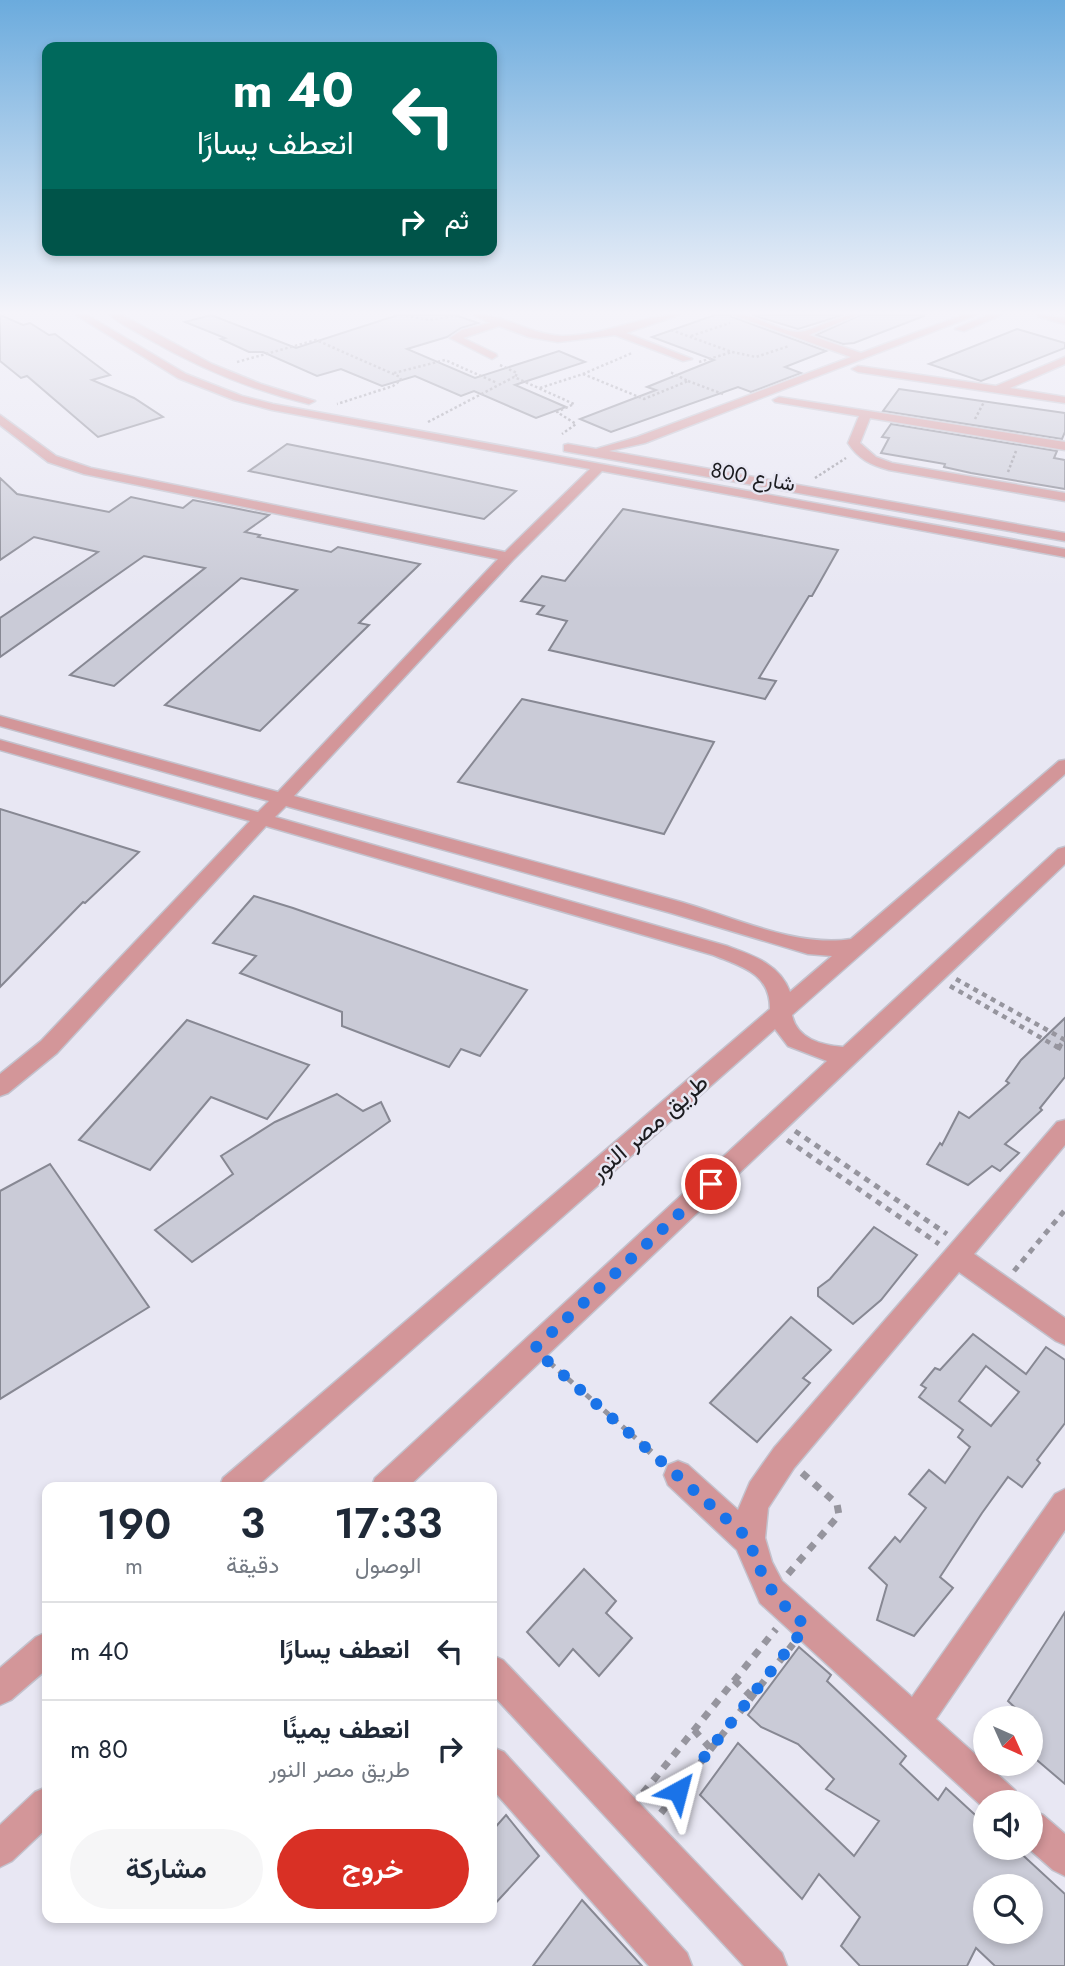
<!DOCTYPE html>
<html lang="ar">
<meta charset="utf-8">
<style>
:root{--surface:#fff;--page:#f6f6f7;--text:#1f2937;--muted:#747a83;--line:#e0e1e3;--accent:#d93025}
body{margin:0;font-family:Jost,Vazirmatn,sans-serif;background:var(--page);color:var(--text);direction:rtl;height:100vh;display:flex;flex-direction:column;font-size:26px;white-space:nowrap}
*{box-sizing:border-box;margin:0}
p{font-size:23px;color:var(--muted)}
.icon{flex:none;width:38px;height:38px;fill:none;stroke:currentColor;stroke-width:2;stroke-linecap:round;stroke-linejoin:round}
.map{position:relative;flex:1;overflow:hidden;direction:ltr}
.details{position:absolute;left:42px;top:1482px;width:455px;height:441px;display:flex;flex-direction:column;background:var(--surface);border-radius:14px;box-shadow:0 4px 10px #0003;direction:rtl}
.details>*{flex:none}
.guide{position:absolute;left:42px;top:42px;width:455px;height:214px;border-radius:14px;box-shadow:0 4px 10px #0003;direction:rtl;background:#00695c;color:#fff;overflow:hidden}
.needle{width:46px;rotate:135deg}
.buttons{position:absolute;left:973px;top:1706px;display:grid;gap:14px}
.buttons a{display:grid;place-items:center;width:70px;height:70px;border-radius:50%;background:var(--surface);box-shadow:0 4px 10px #0003;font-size:35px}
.pin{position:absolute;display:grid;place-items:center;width:60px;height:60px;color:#fff;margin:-30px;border:4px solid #fff;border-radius:50%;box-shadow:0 2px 7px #0007}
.me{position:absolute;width:77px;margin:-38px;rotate:38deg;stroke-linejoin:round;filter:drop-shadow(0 0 5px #0008)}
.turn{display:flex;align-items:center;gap:24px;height:147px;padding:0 28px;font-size:32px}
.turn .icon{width:91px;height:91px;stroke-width:2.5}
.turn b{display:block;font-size:49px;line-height:60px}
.then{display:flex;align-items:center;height:66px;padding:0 28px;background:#0003;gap:14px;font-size:26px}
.eta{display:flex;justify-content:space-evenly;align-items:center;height:119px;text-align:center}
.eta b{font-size:42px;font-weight:600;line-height:49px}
.primary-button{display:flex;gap:14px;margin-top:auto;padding:14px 28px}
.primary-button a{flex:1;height:80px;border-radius:42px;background:var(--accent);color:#fff;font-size:28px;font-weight:600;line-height:80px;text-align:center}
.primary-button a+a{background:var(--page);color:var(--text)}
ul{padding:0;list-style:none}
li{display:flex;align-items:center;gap:21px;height:98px;padding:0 28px;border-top:2px solid var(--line)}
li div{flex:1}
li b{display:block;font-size:26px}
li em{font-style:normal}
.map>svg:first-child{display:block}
.building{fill:#cacbd7;stroke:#878893;stroke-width:2;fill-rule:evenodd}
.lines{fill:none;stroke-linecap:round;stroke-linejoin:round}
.minor-casing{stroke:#c3c2cd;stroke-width:3}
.path-far3{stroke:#96959e;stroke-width:2.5;stroke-dasharray:2.5 2.5;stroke-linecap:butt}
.path-far2{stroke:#96959e;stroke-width:4.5;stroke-dasharray:5 5;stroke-linecap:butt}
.path-far1{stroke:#96959e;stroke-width:5;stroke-dasharray:6 6;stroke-linecap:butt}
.path{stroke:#96959e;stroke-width:7;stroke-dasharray:8 8;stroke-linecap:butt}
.minor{fill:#d39699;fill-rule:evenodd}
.route{stroke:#1a73e8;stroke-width:12;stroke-dasharray:0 21.6}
.labels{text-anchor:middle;stroke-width:5;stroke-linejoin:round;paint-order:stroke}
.far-street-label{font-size:21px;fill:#1c1c20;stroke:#e8e7f3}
.street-label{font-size:24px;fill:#1c1c20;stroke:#e8e7f3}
</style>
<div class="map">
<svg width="1065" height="1966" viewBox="0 0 1065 1966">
<rect width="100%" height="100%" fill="#e8e7f3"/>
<!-- building -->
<g class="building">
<polygon points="0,315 23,325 30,323 49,335 55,334 110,375 92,380 134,398 163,417 98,437 27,376 21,378 0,361"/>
<polygon points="211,315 296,348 398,315 455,315 478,323 461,328 447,337 407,349 475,378 559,351 585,362 515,385 566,407 536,418 474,391 461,396 415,376 382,386 341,369 317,376 263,352 249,352 221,339 225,338 185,322"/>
<polygon points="715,315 730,315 732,317 826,351 785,367 801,373 751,392 738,387 611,432 580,419 656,390 647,387 714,360 652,337"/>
<polygon points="752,315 843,315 798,329"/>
<polygon points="860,315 924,315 924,316 854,343 843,344 816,335"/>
<polygon points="1017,329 1065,343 1065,348 981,381 929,364"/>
<polygon points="899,389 1065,413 1065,432 1062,439 883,411"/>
<polygon points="891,424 1057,451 1054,458 1065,460 1065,489 971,473 944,467 945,464 881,453 889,438 882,437"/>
<polygon points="287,444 388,464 516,491 484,519 249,471"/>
<polygon points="0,478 17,494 109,512 131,497 183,508 193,500 234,508 269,515 245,532 260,535 258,537 331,552 338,547 420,564 359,623 369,625 260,731 165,705 297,590 241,578 114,686 70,675 205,568 144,556 0,657 0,618 98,552 34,537 0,560"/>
<polygon points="623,509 838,550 812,596 809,596 759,678 776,681 765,699 549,650 567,621 537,614 544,606 521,601 542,576 565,581"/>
<polygon points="522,699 714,742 664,834 458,782"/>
<polygon points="0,809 139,852 85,903 83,902 0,987"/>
<polygon points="254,896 293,908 527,990 480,1056 461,1049 449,1067 342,1026 342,1012 240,973 256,956 213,943"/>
<polygon points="1065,1018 1065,1077 1040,1108 1042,1110 1005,1144 1019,1153 1000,1171 992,1166 968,1185 927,1164 940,1143 942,1145 959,1112 969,1118 1009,1083 1006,1081 1021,1060"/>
<polygon points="187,1020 309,1065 267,1119 211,1097 150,1170 79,1140"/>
<polygon points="337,1094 363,1111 381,1102 390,1121 192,1262 155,1230 233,1174 221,1156 275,1122"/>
<polygon points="50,1164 149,1307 0,1399 0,1191"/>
<polygon points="874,1227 917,1255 881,1300 853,1324 818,1296 818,1288 830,1279"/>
<polygon points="791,1317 831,1350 803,1378 810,1383 757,1442 710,1403"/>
<path d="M 973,1334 L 1026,1374 L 1046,1347 L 1065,1360 L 1065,1423 L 1037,1460 L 1040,1463 L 1022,1487 L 1008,1477 L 982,1513 L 940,1577 L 953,1588 L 914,1636 L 877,1620 L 887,1585 L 869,1568 L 895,1537 L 900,1542 L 926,1508 L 909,1494 L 929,1470 L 945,1483 L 970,1447 L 958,1437 L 963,1430 L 919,1397 L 926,1388 L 921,1385 L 935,1368 L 940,1370 ZM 986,1366 L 1019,1392 L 991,1426 L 959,1401 Z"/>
<polygon points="584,1569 616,1601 606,1613 632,1638 599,1676 573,1649 559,1666 527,1632"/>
<polygon points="1065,1612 1065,1784 1031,1755 1031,1718 1026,1718 1008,1701"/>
<path d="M 799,1647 L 831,1675 L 827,1681 L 906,1756 L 900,1764 L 938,1800 L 946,1788 L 985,1824 L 985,1848 L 1015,1848 L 1065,1894 L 1065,1966 L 995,1966 L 976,1948 L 967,1966 L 860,1966 L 841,1946 L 860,1917 L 819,1874 L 802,1899 L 700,1795 L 738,1743 L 854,1856 L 879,1821 L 826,1789 L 834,1779 L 798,1744 L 761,1727 L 748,1715 ZM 985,1886 L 1031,1886 L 1031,1932 L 985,1932 Z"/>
<polygon points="506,1815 539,1856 492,1907 492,1831"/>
<polygon points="582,1900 642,1966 533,1966"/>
</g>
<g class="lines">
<defs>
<g id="minor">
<path d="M 76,315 L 87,315 L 186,374 L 242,396 L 273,404 L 1065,549 L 1065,557 L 602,471 L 513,560 L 294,796 C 423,832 552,866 681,902 C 733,917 798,948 851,939 L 1059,761 L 1065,760 L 1065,774 L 792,1015 C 797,1039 821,1045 843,1047 L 1058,849 L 1065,847 L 1065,864 L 407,1488 L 371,1488 L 375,1478 L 827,1061 L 788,1046 L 775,1029 L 255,1488 L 219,1488 L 223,1478 L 770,1009 C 770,973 742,967 713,955 L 266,826 L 57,1053 L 8,1093 L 0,1096 L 0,1074 L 41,1041 L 250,821 L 0,750 L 0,740 L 258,812 L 269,801 L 0,726 L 0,716 L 278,792 L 498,559 L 84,474 L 48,462 L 0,425 L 0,415 L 56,456 L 91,468 L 505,552 L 590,469 L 272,410 L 234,400 L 178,378 ZM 286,806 L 671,913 L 808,954 L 832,956 L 790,992 C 780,964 752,955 727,946 L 275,817 Z"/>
<path d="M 110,315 L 122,315 L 212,364 L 261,384 L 315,401 L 309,404 C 251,390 199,368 147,338 C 135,331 120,324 110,315 Z"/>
<path d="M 474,315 C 502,313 531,335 562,336 C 605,336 641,315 679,315 L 626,333 L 692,359 L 683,361 L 615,335 L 558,342 L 529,337 L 499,326 L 463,338 L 496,354 L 497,356 L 492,359 L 450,338 L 462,330 L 490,323 Z"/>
<path d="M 733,315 C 756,313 775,331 798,332 C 813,332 836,315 857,315 L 809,335 L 861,353 L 963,315 L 976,315 L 645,443 L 609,451 L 1065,533 L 1065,541 L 564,451 L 564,445 L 568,444 L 596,449 L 637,437 L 851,357 Z"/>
<polygon points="988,315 1001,315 964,331 955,329"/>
<polygon points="1038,315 1065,318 1065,324 1039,317"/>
<polygon points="1065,357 1065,364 1010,388 1065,397 1065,403 858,372 852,369 858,366 996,386"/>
<path d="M 779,397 L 1065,442 L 1065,450 L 870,418 L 860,443 L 876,457 L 892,463 L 1065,493 L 1065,501 L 889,470 C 871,465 858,459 848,443 L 859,416 L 775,402 L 773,400 Z"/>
<polygon points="1065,1120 1065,1145 974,1254 1065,1318 1065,1345 1056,1341 959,1272 794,1468 768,1508 765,1538 772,1562 782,1581 912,1697 1055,1494 1065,1489 1065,1530 936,1719 1015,1790 1020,1802 985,1802 985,1809 760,1603 737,1550 668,1485 664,1475 668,1465 678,1461 688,1465 738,1510 750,1482 774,1448 1057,1122"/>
<polygon points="47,1632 47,1669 11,1700 0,1705 0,1668 36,1637"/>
<polygon points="492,1655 503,1660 782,1953 787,1966 744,1966 492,1694"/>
<polygon points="492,1747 504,1752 687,1953 692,1966 649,1966 492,1789"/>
<polygon points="47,1787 47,1828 12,1861 0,1867 0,1825 35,1792"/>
<polygon points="1031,1810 1043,1815 1065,1834 1065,1876 1053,1870 1028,1848 1031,1848"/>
</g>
</defs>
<!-- minor casing -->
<use href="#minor" class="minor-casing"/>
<!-- path-far3 -->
<g class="path-far3">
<polyline points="401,315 430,320 458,315"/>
<polyline points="671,330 732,352 756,357 789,346"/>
<polyline points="691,336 730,323"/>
<polyline points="237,362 316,340 400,377 401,380 393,386 337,404"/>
<polyline points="699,362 732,352"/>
<polyline points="500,365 517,373 515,378"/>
<polyline points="394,373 445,360 497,383"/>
<polyline points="583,374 644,399 688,381 672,373 674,370"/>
<polyline points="688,381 723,394"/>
<polyline points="540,388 583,374 632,353"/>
<polyline points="975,419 984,402"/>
<polyline points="428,422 514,377 574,404 557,412 576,424 562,434"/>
<polyline points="1008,472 1016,451"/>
<polyline points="815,478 846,458"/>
</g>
<!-- path-far2 -->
<g class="path-far2">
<polyline points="956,979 1065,1040 1058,1048"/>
<polyline points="950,986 1059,1048"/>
</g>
<!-- path-far1 -->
<g class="path-far1">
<polyline points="1056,1046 1065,1051"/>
<polyline points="795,1131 947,1234"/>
<polyline points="787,1140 939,1244"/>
<polyline points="1014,1271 1065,1210"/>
<polyline points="550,1363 647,1448"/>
</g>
<!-- path -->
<g class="path">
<polyline points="645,1447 661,1461"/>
<polyline points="788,1574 839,1515 837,1504 801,1472"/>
<polyline points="734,1680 752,1697"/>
<polyline points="694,1730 711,1749"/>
<polyline points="643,1793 776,1629"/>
<polyline points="661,1813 793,1644"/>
</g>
<!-- minor -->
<use href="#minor" class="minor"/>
</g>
<!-- sky -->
<linearGradient id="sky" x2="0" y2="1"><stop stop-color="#6babdd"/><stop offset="0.53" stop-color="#f5f4fa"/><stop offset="1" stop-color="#f5f4fa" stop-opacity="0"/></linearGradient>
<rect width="1065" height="590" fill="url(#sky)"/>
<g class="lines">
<!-- route -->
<path class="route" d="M 678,1791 L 806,1626 C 775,1599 761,1580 749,1539 L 534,1349 L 711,1184"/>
</g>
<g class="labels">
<!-- far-street labels -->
<g class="far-street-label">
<text transform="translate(753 477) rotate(10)" y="7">شارع 800</text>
</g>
<!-- street labels -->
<g class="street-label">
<text transform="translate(649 1127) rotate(-41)" y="8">طريق مصر النور</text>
</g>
</g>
</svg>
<div class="buttons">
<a><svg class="needle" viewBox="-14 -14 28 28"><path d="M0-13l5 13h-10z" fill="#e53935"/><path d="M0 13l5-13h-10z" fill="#747a83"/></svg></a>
<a><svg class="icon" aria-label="sound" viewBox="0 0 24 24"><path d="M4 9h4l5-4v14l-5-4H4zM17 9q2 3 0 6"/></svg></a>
<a><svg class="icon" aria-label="search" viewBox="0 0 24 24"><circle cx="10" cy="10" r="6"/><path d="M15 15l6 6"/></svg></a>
</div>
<div class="pin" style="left:711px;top:1184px;background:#d93025"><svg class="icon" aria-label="arrive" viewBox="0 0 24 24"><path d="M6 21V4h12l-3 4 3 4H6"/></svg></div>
<svg class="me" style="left:678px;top:1791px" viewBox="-20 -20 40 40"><path d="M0-17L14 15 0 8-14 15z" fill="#1a73e8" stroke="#fff" stroke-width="4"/></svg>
<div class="guide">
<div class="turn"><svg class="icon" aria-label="left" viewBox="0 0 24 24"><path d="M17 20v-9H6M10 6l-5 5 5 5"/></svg><div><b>40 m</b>انعطف يسارًا</div></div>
<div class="then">ثم<svg class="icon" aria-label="right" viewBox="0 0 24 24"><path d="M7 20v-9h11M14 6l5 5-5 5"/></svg></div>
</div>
<section class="details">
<div class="eta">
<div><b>17:33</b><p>الوصول</p></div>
<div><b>3</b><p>دقيقة</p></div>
<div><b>190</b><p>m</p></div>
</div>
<ul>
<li><svg class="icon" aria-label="left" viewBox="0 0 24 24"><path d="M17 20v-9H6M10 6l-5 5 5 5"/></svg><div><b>انعطف يسارًا</b></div><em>40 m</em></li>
<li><svg class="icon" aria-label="right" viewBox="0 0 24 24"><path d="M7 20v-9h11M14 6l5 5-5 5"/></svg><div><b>انعطف يمينًا</b><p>طريق مصر النور</p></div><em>80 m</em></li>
</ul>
<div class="primary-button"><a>خروج</a><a>مشاركة</a></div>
</section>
</div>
